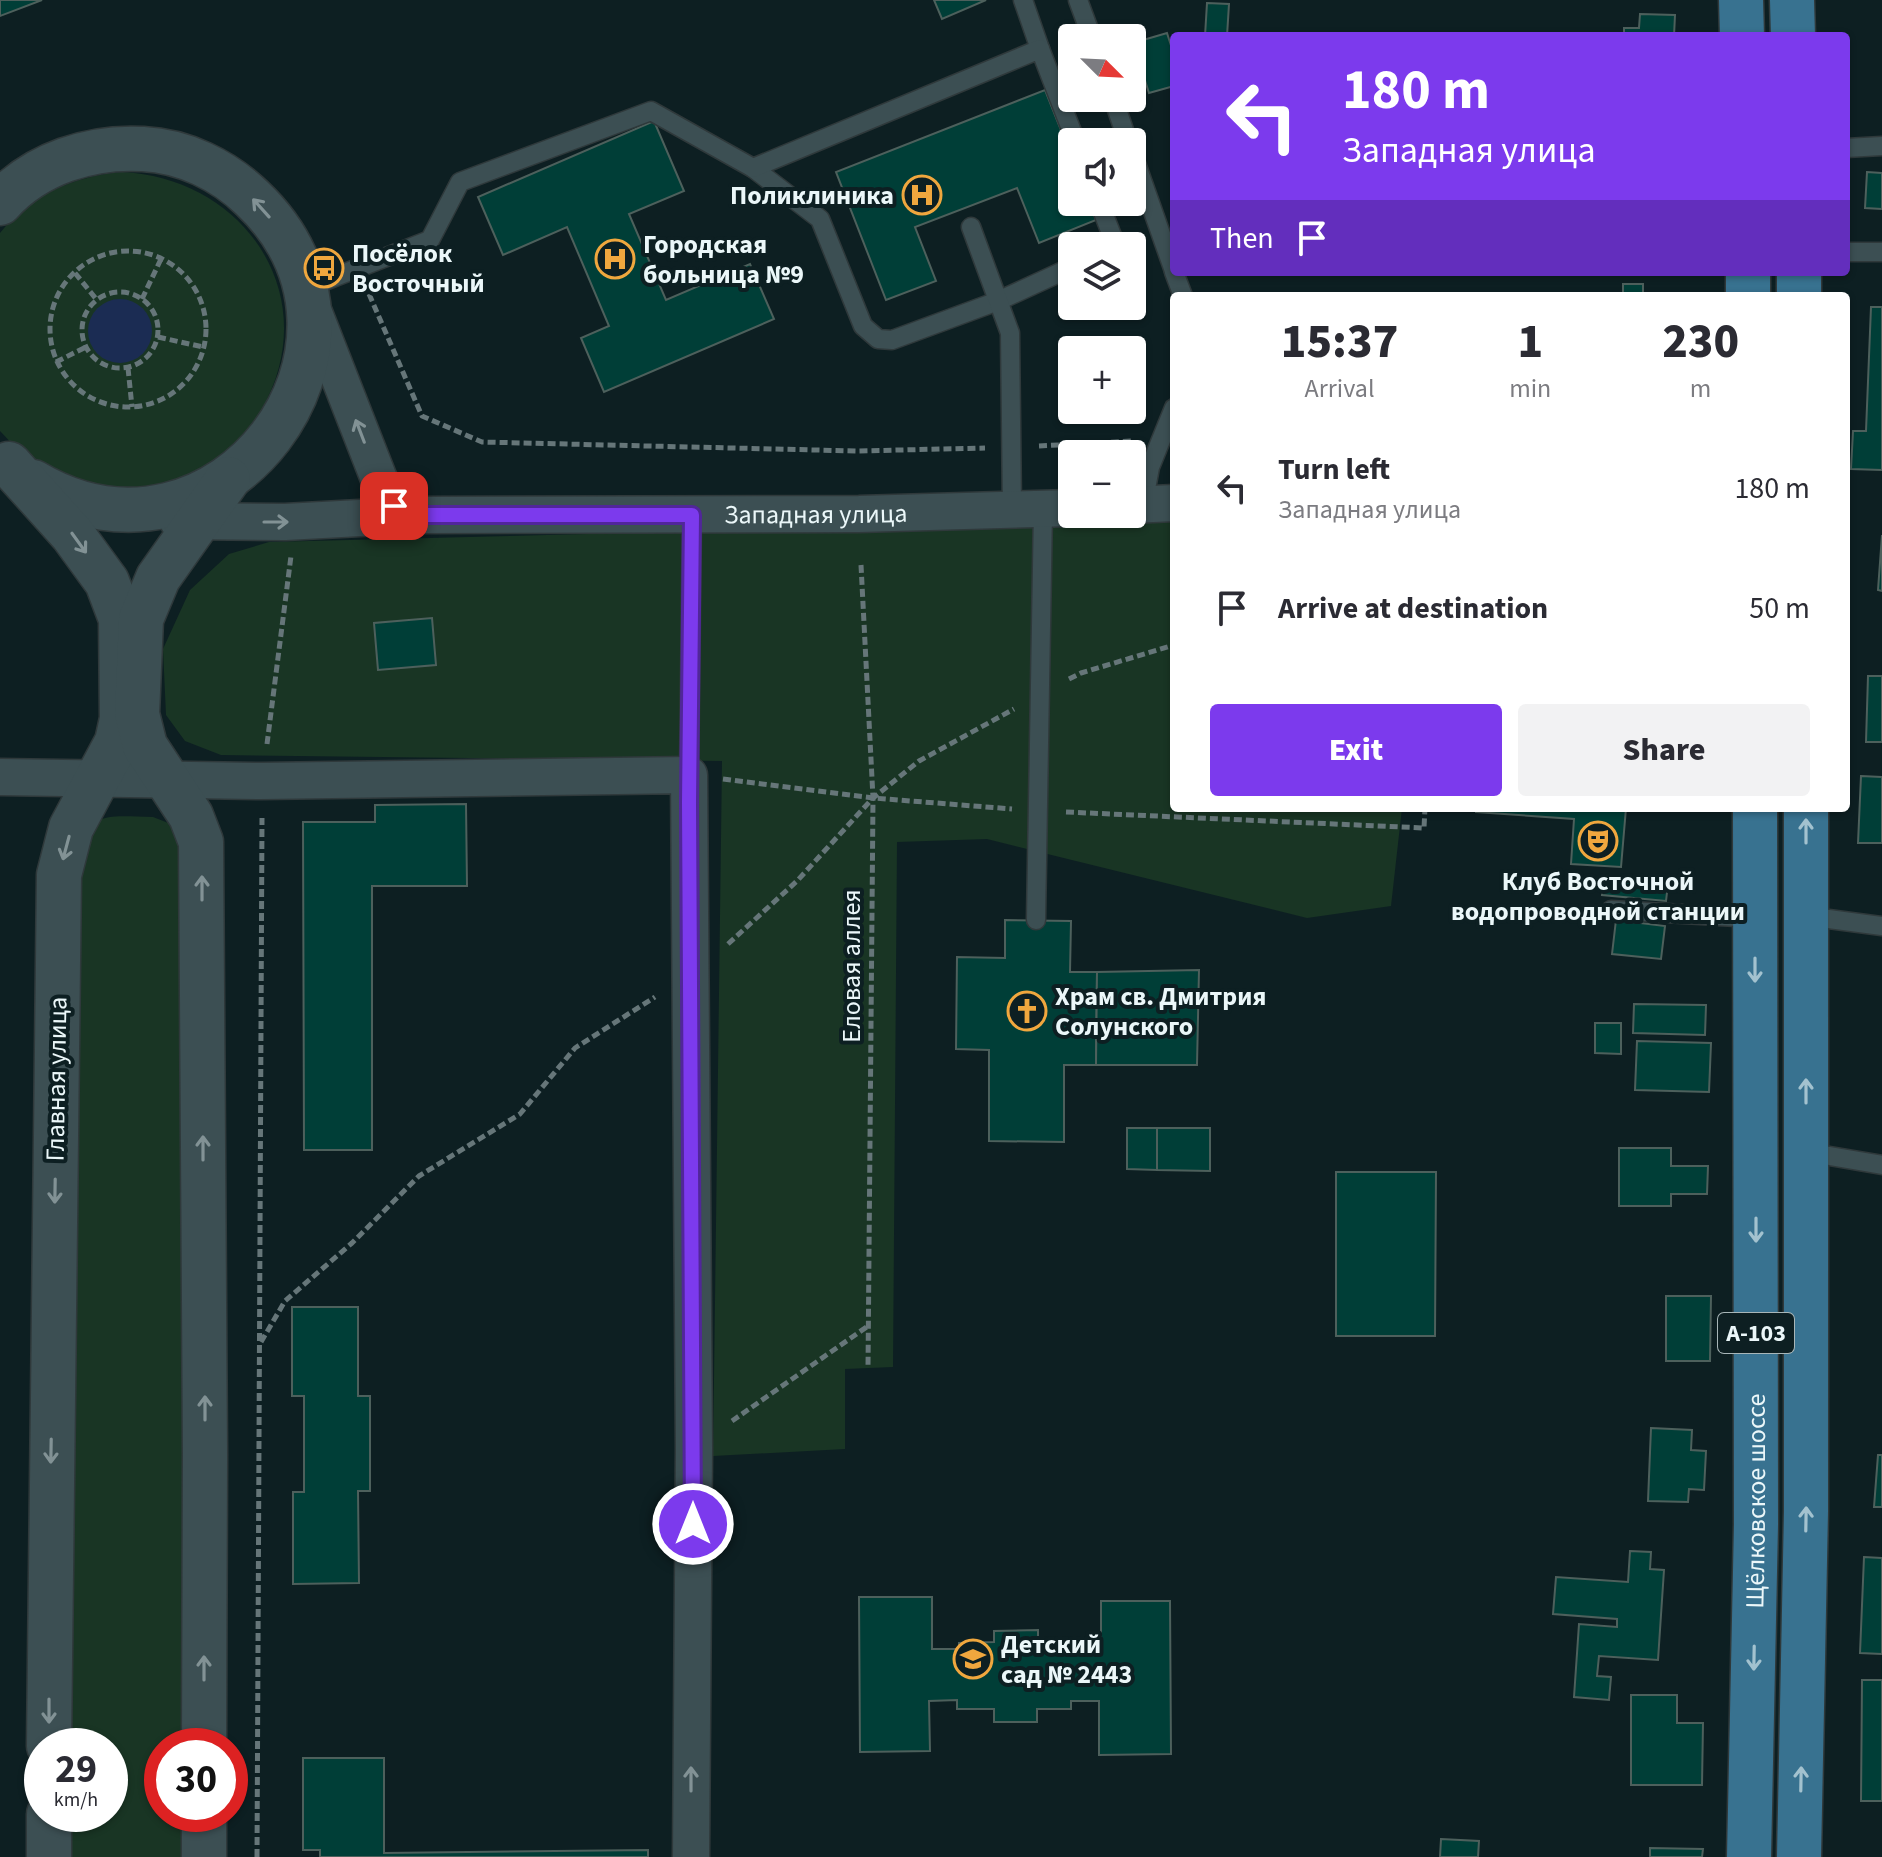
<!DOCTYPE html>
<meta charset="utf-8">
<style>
:root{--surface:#fff;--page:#f2f2f3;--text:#2b2b33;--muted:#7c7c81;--accent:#7c3aed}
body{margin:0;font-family:"Source Sans 3",sans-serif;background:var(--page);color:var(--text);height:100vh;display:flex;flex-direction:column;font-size:30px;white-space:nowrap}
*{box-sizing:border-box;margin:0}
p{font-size:26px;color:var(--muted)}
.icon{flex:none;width:44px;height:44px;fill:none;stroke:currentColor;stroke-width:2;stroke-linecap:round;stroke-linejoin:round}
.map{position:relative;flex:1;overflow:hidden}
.sheet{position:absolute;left:1170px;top:292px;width:680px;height:520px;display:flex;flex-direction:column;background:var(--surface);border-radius:8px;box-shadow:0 2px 6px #0004}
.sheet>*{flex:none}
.guide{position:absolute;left:1170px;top:32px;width:680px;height:244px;border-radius:8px;box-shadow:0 2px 6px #0004;background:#7c3aed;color:#fff;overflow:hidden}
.needle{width:52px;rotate:114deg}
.tools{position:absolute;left:1058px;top:24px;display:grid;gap:16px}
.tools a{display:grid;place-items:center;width:88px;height:88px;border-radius:8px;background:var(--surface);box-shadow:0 2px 6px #0004;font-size:40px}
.speed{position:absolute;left:24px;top:1728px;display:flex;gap:16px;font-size:40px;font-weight:700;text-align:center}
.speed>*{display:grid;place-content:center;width:104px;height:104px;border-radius:50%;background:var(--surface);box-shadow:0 2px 6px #0004;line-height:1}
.speed small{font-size:20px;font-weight:400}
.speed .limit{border:12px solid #d22;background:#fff;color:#111}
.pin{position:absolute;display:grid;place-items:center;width:68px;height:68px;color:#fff;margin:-34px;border-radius:16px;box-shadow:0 4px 12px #0006}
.me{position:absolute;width:88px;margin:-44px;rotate:0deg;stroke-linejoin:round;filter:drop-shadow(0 0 6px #0008)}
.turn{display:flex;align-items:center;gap:28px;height:168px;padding:0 40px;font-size:36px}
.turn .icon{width:104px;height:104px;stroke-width:2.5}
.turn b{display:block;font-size:56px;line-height:68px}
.then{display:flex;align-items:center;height:76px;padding:0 40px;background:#0003;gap:16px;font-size:30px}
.eta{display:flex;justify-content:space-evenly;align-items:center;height:136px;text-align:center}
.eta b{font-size:48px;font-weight:800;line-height:56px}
.action{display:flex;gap:16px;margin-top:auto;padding:16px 40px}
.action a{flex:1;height:92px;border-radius:8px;background:var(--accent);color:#fff;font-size:32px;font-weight:800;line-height:92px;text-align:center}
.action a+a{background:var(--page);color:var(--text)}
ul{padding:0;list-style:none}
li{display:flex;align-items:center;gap:24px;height:120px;padding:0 40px}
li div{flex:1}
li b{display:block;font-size:30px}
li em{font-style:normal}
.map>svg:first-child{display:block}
.green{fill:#193524}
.water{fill:#1b2c53}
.building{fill:#003e37;stroke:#4d605c;stroke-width:2}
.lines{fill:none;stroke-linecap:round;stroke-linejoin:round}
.service-casing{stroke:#2f393b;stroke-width:21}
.minor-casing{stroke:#2f393b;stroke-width:39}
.tertiary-casing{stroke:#2f393b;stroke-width:47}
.primary-casing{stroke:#2f393b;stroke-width:47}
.path{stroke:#667679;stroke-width:5;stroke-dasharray:8 4;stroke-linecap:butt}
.service{stroke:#3c4f53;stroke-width:18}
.minor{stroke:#3c4f53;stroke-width:36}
.tertiary{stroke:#3c4f53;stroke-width:44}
.primary{stroke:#387290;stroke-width:44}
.oneway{stroke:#829295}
.oneway2{stroke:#a3c2cf}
.route-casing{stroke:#51269a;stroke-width:20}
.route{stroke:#7c3aed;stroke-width:14}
.labels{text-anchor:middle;stroke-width:8;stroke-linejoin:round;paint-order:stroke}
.shield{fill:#0d1f22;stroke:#a8b6b8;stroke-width:2}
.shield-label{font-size:24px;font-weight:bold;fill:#ebf7f9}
.poi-label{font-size:26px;font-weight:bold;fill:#ebf7f9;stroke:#0d1f22;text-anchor:start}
.street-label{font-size:26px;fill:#ebf7f9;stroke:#0d1f22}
</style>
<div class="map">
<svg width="1882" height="1857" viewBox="0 0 1882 1857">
<rect width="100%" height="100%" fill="#0d1f22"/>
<!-- green -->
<g class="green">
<path d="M 122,172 C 245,178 325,296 262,409 C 246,438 219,465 188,478 C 179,482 168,482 158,485 C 149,487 138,490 129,491 C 118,491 104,485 93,483 C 79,479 60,477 46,471 C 29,462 13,445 0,431 L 0,233 C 31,195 74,176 122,172 Z"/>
<polygon points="1174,519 1174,808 1402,808 1391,906 1307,918 987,839 897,842 893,1367 845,1369 845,1449 713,1456 722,761 221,755 185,741 166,715 163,649 190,590 229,554 269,542"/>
<path d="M 153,817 L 176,826 L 186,849 L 185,1746 L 162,1746 L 162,1814 L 185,1814 L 185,1857 L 69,1857 L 69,1814 L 110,1814 L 110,1746 L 69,1746 L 74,849 C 94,809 113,817 153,817 Z"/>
</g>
<!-- water -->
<circle class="water" cx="120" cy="331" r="32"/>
<!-- building -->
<g class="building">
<polygon points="0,0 42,0 0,16"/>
<polygon points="934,0 986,0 942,19"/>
<polygon points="1207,3 1229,4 1227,36 1205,36"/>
<polygon points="1640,14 1675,15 1674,36 1624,36 1624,28 1639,28"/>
<polygon points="1167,33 1174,55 1174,86 1149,93 1133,43"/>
<polygon points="1045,90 1072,158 1072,202 1089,202 1096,220 1039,243 1017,188 915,227 936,281 886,300 836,172"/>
<polygon points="654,121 684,191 629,214 666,300 750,264 774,319 604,392 581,338 609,326 567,227 503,255 478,197"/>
<polygon points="1867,172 1882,173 1882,209 1865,208"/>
<rect x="1623" y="284" width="20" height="12"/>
<polygon points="1871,307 1882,307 1882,470 1851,469 1853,431 1866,431"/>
<polygon points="1882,535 1882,591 1878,590"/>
<polygon points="432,618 436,665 378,670 374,623"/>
<polygon points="1868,676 1882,676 1882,742 1866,742"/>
<polygon points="1861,776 1882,777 1882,843 1858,843"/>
<polygon points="466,804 467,886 372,886 372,1150 304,1150 303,822 375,822 375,805"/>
<polygon points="1476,808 1626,808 1621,867 1571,864 1574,819 1476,812"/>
<polygon points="1604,879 1668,884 1666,901 1602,895"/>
<polygon points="1005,920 1071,921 1070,972 1097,972 1096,1065 1064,1065 1064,1142 989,1141 989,1050 956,1049 957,957 1005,958"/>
<polygon points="1616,920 1665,926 1661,959 1612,954"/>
<polygon points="1199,970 1197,1065 1096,1065 1097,972"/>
<polygon points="1634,1004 1706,1005 1705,1035 1633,1033"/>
<polygon points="1595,1023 1621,1023 1621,1054 1595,1053"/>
<polygon points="1637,1041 1711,1043 1709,1092 1635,1090"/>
<polygon points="1127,1128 1157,1128 1157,1170 1127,1169"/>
<polygon points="1157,1128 1210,1128 1210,1171 1157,1170"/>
<polygon points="1619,1148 1671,1148 1671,1166 1708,1166 1707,1194 1671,1194 1671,1206 1619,1206"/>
<polygon points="1336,1172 1436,1172 1435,1336 1336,1336"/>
<polygon points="1666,1296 1711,1296 1710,1361 1666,1361"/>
<polygon points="292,1307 358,1307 358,1396 370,1396 370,1491 358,1491 359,1583 293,1584 293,1492 304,1492 304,1396 292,1396"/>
<polygon points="1651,1428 1692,1430 1691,1450 1706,1451 1704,1490 1689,1489 1688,1502 1648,1501"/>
<polygon points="1878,1455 1882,1455 1882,1507 1874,1507"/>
<polygon points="1630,1551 1651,1552 1650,1569 1664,1570 1658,1660 1599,1656 1597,1676 1611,1677 1609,1700 1574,1697 1579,1624 1617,1627 1617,1619 1553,1614 1556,1577 1628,1582"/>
<polygon points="1864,1557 1882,1558 1882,1654 1860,1653"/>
<polygon points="859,1597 932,1597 932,1649 959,1649 959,1643 994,1642 994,1631 1038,1630 1038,1642 1075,1642 1075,1649 1101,1648 1101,1601 1170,1601 1171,1754 1099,1755 1099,1701 1071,1701 1071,1709 1037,1709 1037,1722 994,1722 994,1709 957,1709 957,1700 929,1701 930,1751 860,1752"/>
<polygon points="1862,1680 1882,1680 1882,1801 1861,1801"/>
<polygon points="1631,1695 1677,1695 1677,1723 1703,1723 1702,1785 1631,1785"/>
<polygon points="303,1758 384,1758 384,1853 648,1850 648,1857 320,1857 320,1850 303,1850"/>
<polygon points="1441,1839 1479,1841 1478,1857 1440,1857"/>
<polygon points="1650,1848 1703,1849 1702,1857 1650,1857"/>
</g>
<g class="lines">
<defs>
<g id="service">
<polyline points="1023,0 1040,49"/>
<polyline points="1078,0 1092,38"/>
<polyline points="1113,98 1128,142"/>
<polyline points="1846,148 1882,146"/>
<polyline points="1132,152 1174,271"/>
<polyline points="753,168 820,219 863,326 878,339 892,340 998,301 1072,267"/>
<polyline points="1099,202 1116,246"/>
<polyline points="971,227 1010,333 1012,509"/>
<polyline points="1846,252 1882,252"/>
<polyline points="1174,272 1183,296"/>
<polyline points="304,289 430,240 460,182 651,111 753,168 1040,49 1076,142"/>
<polyline points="1143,505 1150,467 1174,408"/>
<polyline points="689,775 692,515"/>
<polyline points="1611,910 1755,918"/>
<polyline points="1806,916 1882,926"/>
<polyline points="1036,920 1043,509"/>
<polyline points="1806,1152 1882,1165"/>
</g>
<g id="minor">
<polyline points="309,300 379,479 394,506 416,515"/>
<polyline points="1132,505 1174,503"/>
<path id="s1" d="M 178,521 L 285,522 L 416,515 L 859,514 L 1072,508"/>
<polyline points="0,777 262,781 689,775 694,1448 691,1857"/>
</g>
<g id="tertiary">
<path d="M 0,203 C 36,163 91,146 143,149 C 184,151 223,170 252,198 C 407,344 220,593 33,482"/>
<polyline points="9,464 72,534 107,582 121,619 122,719 117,742 71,828 59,875 49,1746"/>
<polyline points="204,1746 205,1454 201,842 191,816 145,746 137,714 141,619 158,578 228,479"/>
<polyline points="49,1857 49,1814"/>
<polyline points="204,1857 204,1814"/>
</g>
<g id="primary">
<polyline points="1741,0 1742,36"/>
<polyline points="1792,0 1793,36"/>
<polyline points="1748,272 1748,296"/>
<polyline points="1799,272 1799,296"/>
<path id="s2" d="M 1749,1857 L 1756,1524 L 1755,808"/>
<polyline points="1799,1857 1806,1511 1806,808"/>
</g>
</defs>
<!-- service casing -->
<use href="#service" class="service-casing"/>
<!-- minor casing -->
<use href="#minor" class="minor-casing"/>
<!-- tertiary casing -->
<use href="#tertiary" class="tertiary-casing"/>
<!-- primary casing -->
<use href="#primary" class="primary-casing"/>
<!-- path -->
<g class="path">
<circle cx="128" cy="329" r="78"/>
<polyline points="75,273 97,300"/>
<circle cx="120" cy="330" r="38"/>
<polyline points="369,294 422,416 482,442 857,451 985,448"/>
<polyline points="142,299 161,259"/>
<polyline points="158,337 203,347"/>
<polyline points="56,362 86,347"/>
<polyline points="128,368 132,407"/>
<polyline points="1039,446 1133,441"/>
<polyline points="861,565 873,798 868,1368"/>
<polyline points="1069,679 1081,673 1174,645"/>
<polyline points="267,744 291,556"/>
<polyline points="723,779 873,798 1012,809"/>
<polyline points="1066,812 1424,828 1425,808"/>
<polyline points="728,944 797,881 873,798 919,761 1014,709"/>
<polyline points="261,1342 285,1301 352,1243 419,1176 520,1114 575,1048 655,997"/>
<polyline points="732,1421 868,1326"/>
<polyline points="257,1857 262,818"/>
</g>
<!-- service -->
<use href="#service" class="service"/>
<!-- minor -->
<use href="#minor" class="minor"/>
<!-- tertiary -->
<use href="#tertiary" class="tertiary"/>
<!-- primary -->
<use href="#primary" class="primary"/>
</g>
<!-- one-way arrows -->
<defs><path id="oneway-shaft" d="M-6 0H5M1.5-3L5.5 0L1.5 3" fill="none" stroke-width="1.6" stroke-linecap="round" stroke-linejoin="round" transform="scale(2)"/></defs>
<g class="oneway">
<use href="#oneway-shaft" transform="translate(261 208) rotate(-132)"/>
<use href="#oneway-shaft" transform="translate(360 431) rotate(-111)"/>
<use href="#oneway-shaft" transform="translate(276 522)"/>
<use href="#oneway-shaft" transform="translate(79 543) rotate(54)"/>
<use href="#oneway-shaft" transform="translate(66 848) rotate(105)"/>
<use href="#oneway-shaft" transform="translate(202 888) rotate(-90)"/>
<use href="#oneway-shaft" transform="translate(203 1148) rotate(-90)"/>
<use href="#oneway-shaft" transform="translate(55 1191) rotate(91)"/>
<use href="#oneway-shaft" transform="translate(205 1408) rotate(-90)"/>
<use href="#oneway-shaft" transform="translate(51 1451) rotate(91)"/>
<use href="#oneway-shaft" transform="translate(204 1668) rotate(-90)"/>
<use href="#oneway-shaft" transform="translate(49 1711) rotate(90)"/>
<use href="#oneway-shaft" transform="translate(691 1779) rotate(-90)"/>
</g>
<g class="oneway2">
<use href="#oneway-shaft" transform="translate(1806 831) rotate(-90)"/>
<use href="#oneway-shaft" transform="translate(1755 970) rotate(90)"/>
<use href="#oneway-shaft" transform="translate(1806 1091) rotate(-90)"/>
<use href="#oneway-shaft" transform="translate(1756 1230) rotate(90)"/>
<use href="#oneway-shaft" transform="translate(1806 1519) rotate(-89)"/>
<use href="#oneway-shaft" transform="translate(1754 1658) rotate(91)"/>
<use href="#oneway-shaft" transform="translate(1801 1779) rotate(-89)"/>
</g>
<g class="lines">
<defs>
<polyline id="route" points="394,506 416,515 692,515 689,803 693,1524"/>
</defs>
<!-- route casing -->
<use href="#route" class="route-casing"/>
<!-- route -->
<use href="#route" class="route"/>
</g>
<!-- icons -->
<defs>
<symbol id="hospital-ring" viewBox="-11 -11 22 22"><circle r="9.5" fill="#0d1f22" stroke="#f0a73e" stroke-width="1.5"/><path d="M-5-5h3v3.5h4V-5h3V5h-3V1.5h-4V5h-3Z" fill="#f0a73e"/></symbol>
<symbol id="bus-ring" viewBox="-11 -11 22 22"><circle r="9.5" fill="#0d1f22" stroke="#f0a73e" stroke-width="1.5"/><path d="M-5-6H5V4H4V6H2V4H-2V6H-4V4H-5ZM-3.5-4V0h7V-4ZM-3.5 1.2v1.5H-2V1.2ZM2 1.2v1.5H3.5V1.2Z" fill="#f0a73e"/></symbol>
<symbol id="theatre-ring" viewBox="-11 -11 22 22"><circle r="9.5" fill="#0d1f22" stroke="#f0a73e" stroke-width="1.5"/><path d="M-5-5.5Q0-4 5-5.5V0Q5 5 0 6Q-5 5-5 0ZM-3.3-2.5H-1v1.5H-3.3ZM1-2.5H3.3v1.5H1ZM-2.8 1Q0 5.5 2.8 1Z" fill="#f0a73e"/></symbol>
<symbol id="church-ring" viewBox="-11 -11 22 22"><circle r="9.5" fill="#0d1f22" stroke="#f0a73e" stroke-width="1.5"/><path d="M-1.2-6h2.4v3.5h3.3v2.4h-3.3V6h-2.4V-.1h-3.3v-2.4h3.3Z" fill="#f0a73e"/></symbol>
<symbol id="school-ring" viewBox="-11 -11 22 22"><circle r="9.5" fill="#0d1f22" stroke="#f0a73e" stroke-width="1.5"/><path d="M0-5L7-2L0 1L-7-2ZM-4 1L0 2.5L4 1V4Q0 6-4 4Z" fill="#f0a73e"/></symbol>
</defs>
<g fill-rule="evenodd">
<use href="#hospital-ring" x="900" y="173" width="44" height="44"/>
<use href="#hospital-ring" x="593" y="237" width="44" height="44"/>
<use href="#bus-ring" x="302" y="246" width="44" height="44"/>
<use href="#theatre-ring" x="1576" y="819" width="44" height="44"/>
<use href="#church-ring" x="1005" y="989" width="44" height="44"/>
<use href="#school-ring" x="951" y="1637" width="44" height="44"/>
</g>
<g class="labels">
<!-- shield labels -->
<rect class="shield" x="1718" y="1313" width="76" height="40" rx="6"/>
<g class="shield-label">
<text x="1756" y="1341">А-103</text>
</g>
<!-- poi labels -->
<g class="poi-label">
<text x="894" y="204" text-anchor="end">Поликлиника</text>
<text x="643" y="253">Городская<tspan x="643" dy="30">больница №9</tspan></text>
<text x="352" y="262">Посёлок<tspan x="352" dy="30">Восточный</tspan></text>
<text x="1598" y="890" text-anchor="middle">Клуб Восточной<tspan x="1598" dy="30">водопроводной станции</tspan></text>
<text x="1055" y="1005">Храм св. Дмитрия<tspan x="1055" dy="30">Солунского</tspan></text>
<text x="1001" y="1653">Детский<tspan x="1001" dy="30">сад № 2443</tspan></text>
</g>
<!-- street labels -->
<g class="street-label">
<text dy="9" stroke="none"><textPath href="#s1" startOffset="638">Западная улица</textPath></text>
<text transform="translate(851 966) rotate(-90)" y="9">Еловая аллея</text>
<text transform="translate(56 1079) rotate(-89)" y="9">Главная улица</text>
<text dy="9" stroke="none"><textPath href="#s2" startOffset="356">Щёлковское шоссе</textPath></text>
</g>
</g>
</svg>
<div class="tools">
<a><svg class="needle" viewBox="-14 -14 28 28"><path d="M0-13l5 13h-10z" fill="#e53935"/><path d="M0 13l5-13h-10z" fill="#7c7c81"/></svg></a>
<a><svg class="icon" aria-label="sound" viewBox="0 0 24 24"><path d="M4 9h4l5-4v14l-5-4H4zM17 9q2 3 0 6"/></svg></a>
<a><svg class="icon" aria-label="layers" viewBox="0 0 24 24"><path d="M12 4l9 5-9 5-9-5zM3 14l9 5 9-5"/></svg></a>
<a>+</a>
<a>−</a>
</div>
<div class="speed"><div>29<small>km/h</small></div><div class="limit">30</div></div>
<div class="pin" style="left:394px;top:506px;background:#d93025"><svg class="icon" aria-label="arrive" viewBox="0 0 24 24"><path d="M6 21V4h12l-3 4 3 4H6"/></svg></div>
<svg class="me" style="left:693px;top:1524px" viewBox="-20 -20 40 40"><circle r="17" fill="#7c3aed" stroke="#fff" stroke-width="3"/><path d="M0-11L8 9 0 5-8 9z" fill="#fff"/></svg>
<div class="guide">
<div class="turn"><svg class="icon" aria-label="left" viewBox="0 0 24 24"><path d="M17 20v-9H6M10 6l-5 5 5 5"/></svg><div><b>180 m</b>Западная улица</div></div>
<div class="then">Then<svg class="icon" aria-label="arrive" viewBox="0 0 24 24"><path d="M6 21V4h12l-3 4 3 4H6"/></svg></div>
</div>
<section class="sheet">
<div class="eta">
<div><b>15:37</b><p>Arrival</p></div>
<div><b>1</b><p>min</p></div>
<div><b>230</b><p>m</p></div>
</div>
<ul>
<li><svg class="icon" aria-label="left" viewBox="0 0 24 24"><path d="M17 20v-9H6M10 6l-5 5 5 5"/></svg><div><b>Turn left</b><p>Западная улица</p></div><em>180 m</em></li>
<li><svg class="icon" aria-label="arrive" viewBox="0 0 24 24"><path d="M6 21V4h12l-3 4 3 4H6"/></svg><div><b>Arrive at destination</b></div><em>50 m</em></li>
</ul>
<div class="action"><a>Exit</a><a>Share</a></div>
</section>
</div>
